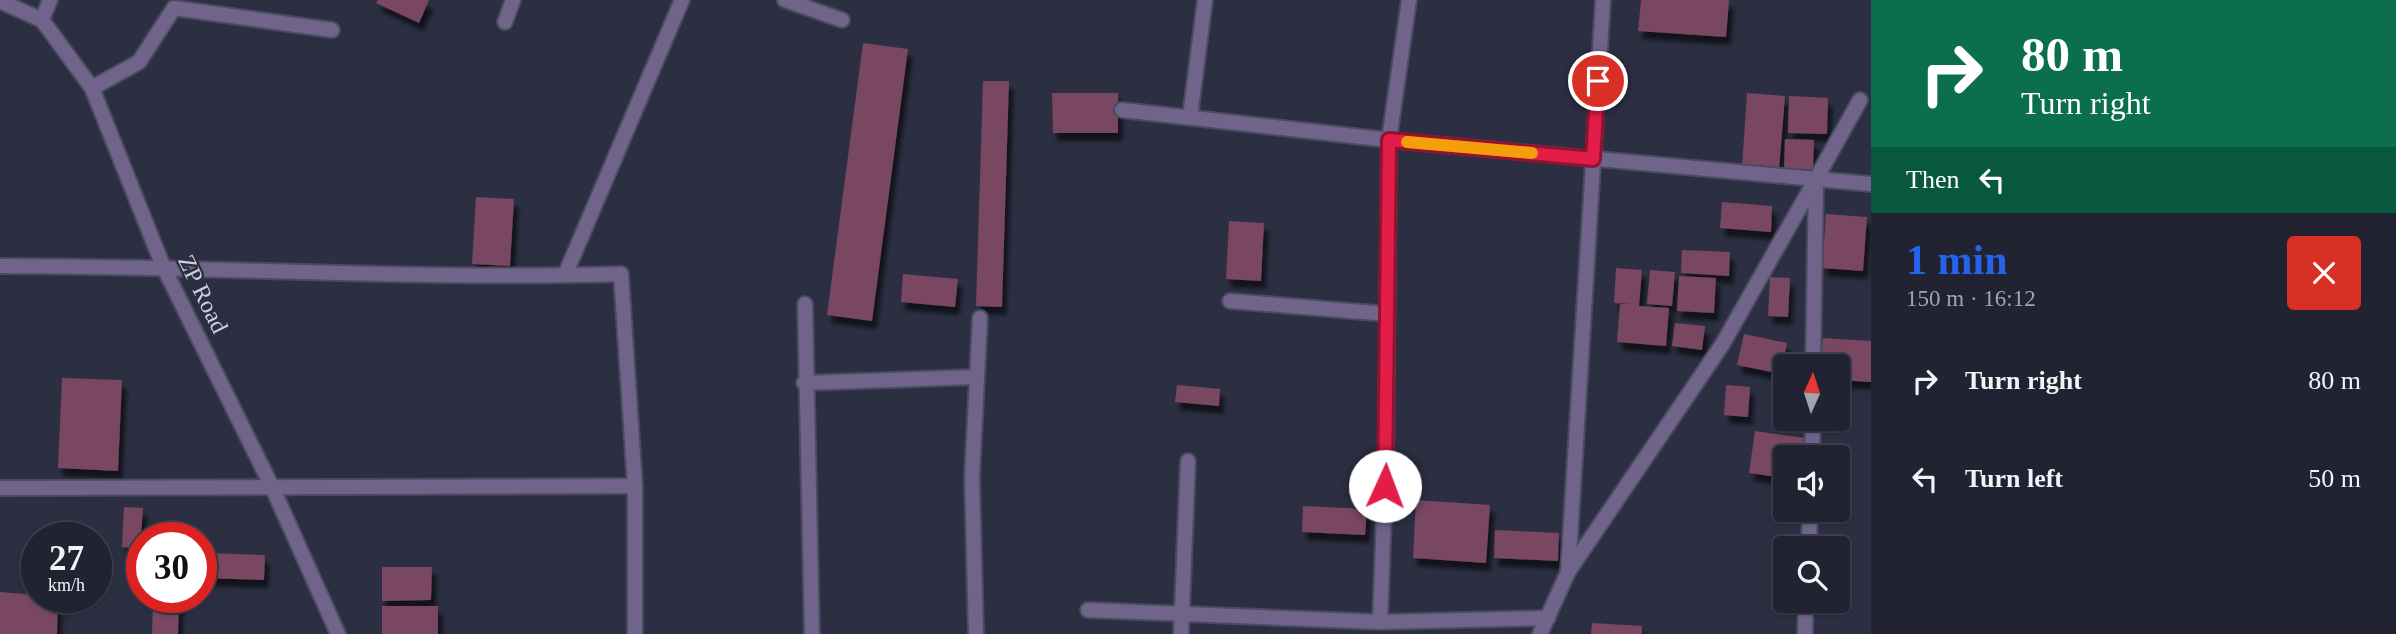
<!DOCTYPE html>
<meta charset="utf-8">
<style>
:root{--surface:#212332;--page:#2d2f3e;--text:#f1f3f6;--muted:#a2a4ac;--line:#3e404d;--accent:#2563eb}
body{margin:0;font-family:Georgia,serif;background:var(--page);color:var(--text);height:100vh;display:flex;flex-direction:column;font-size:26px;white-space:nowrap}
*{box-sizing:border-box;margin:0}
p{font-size:23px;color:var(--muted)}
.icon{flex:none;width:38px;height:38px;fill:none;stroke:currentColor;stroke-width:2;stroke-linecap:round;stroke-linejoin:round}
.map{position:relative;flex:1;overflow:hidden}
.panel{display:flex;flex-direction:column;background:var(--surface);width:525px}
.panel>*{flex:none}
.top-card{background:#0b6e4f;color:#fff;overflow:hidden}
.needle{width:46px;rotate:3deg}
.fabs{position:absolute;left:1773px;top:354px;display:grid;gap:14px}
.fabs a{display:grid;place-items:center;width:77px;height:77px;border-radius:7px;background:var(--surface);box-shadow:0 2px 5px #0004,0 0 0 2px var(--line);font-size:35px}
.speed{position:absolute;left:21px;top:522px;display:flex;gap:14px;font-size:35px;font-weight:700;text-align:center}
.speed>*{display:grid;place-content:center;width:91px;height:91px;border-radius:50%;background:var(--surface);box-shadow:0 2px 5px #0004,0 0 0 2px var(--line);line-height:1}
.speed small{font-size:18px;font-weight:400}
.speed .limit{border:10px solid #d22;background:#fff;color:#111}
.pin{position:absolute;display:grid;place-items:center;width:60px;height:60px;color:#fff;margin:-30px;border:4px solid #fff;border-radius:50%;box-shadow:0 2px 7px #0007}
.me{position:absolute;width:77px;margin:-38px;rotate:2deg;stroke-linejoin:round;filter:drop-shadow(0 0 5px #0008)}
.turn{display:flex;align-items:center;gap:24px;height:147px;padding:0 35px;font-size:32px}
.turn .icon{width:91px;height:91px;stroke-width:2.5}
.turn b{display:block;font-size:49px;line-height:60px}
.then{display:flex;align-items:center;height:66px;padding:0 35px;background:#0003;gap:14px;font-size:26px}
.round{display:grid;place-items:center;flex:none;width:74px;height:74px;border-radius:7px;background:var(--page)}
.head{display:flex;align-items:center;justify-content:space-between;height:119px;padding:0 35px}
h1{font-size:42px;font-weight:700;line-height:52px;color:var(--accent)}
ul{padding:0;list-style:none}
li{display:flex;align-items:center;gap:21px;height:98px;padding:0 35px}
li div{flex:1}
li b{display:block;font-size:26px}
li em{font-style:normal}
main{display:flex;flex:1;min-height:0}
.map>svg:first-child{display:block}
.building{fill:#794662;filter:url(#shadow)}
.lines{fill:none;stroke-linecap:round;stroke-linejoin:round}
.service-casing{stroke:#494c5e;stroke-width:18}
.minor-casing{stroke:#494c5e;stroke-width:18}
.tertiary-casing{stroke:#494c5e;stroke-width:18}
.service{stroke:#71648b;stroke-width:14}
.minor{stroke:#71648b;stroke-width:14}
.tertiary{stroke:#71648b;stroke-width:14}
.route-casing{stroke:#92132f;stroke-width:18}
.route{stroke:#e11d48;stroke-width:12}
.slow{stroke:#f59e0b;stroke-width:12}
.labels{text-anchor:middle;stroke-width:5;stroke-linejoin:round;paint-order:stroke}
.street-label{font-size:24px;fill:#ced0dd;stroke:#2c2f42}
</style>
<main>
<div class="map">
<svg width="1871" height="634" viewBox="0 0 1871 634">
<defs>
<filter id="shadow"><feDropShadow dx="4.5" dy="8" stdDeviation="2" flood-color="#0009"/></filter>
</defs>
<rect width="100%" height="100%" fill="#2c2f42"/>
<!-- building -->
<g class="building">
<polygon points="378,0 429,0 419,23 376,3"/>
<polygon points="1641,0 1729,0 1726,37 1638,31"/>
<polygon points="863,43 908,49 872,321 827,315"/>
<polygon points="983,81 1009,81 1002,307 976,306"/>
<polygon points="1052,93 1118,93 1118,133 1053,133"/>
<polygon points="1747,93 1785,96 1779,170 1742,167"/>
<polygon points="1789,96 1828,98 1827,134 1788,133"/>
<polygon points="1785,139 1814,140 1813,171 1784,170"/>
<polygon points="476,197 514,199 510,266 472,264"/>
<polygon points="1722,202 1772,206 1771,232 1720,228"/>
<polygon points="1826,214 1867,217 1863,271 1822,268"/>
<polygon points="1229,221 1264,223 1261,281 1226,279"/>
<polygon points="1682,250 1730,252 1729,276 1681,273"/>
<polygon points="1616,268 1642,270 1639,306 1669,308 1666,346 1617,342 1620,304 1632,304 1614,303"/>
<polygon points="1650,270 1675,272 1672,306 1647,304"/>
<polygon points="903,274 958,279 955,307 901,302"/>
<polygon points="1679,276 1716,278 1714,313 1677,311"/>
<polygon points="1770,277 1790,278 1788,317 1768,316"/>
<polygon points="1675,323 1705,326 1702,350 1672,346"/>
<polygon points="1744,334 1787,343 1781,374 1737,365"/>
<polygon points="1823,338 1871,341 1871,382 1838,380 1838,366 1820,366"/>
<polygon points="62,378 122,380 118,471 58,468"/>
<polygon points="1177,385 1220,389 1219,406 1175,402"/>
<polygon points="1726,385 1750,387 1748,417 1724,415"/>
<polygon points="1755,431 1805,438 1803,457 1785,457 1785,478 1749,473"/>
<polygon points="1416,500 1490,505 1486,563 1413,558"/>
<polygon points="1303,506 1367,509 1365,535 1302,532"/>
<polygon points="124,507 143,508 140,548 122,547"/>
<polygon points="1495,530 1559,533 1558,561 1494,558"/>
<polygon points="201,553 265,555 264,580 201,578"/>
<polygon points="382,567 432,567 431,600 382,601"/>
<polygon points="0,592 58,597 57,634 0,634"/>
<polygon points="153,599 179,600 178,634 152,634"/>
<rect x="382" y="606" width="56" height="28"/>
<polygon points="1592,623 1642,626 1642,634 1591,634"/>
</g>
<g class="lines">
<defs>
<polyline id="service" points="92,88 139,62 174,8 332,30"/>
<g id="minor">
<polyline points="785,0 842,20"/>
<polyline points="42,20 50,0"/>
<polyline points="505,22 513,0"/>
<polyline points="1122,110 1389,140 1816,179"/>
<polyline points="1190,117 1205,0"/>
<path d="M 0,266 C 207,266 414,280 621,274 L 635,486 L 635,634"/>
<polyline points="565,275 682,0"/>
<polyline points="1230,301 1387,314"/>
<polyline points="805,304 812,634"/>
<polyline points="1813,366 1816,179 1860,100"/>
<polyline points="804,383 975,377"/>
<polyline points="1812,457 1813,418"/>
<polyline points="0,488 635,486"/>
<polyline points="1809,548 1810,509"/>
<polyline points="1568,572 1603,0"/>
<polyline points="1088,610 1380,622 1548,618"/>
<polyline points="1380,622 1386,459 1389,140 1409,0"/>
<polyline points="976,634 972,477 980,318"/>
<polyline points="1181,634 1188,461"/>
<polyline points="1805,634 1806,600"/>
</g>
<g id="tertiary">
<polyline points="0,1 42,20 92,88 163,266 273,489 338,634"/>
<polyline points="1540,634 1568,572 1722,345 1816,179 1871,184"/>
</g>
</defs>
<!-- service casing -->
<use href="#service" class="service-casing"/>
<!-- minor casing -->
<use href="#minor" class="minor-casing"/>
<!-- tertiary casing -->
<use href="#tertiary" class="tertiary-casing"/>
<!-- service -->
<use href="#service" class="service"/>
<!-- minor -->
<use href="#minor" class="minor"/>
<!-- tertiary -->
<use href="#tertiary" class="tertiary"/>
</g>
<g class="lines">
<defs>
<polyline id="route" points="1385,486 1389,140 1593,159 1598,81"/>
</defs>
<!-- route casing -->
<use href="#route" class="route-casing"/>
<!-- route -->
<use href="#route" class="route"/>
<!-- slow -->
<polyline class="slow" points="1407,142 1532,153"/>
</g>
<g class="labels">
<!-- street labels -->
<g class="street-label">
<text transform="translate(203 294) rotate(64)" y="8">ZP Road</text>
</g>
</g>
</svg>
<div class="fabs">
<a><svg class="needle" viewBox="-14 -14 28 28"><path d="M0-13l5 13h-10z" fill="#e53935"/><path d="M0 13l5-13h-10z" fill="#a2a4ac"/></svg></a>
<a><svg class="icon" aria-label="sound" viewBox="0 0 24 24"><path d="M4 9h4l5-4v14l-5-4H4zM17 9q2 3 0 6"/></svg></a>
<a><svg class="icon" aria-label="search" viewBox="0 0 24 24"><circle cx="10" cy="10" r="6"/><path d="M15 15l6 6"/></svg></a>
</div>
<div class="speed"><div>27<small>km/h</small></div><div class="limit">30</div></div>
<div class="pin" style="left:1598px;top:81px;background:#d93025"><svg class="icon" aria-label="arrive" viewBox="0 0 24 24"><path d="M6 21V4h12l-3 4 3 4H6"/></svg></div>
<svg class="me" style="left:1385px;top:486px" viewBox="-20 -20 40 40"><circle r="19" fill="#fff"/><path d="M0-13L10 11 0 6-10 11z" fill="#e11d48"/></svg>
</div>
<section class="panel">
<div class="top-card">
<div class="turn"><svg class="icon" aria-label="right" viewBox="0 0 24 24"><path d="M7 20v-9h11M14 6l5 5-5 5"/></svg><div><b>80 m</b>Turn right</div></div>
<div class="then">Then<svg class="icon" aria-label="left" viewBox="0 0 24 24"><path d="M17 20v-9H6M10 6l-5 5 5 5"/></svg></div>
</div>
<div class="head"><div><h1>1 min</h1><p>150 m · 16:12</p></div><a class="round" style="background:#d93025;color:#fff"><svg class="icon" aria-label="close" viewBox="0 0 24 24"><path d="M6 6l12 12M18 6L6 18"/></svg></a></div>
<ul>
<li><svg class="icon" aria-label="right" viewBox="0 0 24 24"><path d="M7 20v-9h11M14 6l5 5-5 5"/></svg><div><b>Turn right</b></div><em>80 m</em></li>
<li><svg class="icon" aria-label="left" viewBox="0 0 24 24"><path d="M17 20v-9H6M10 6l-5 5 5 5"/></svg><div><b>Turn left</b></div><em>50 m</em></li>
</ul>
</section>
</main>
